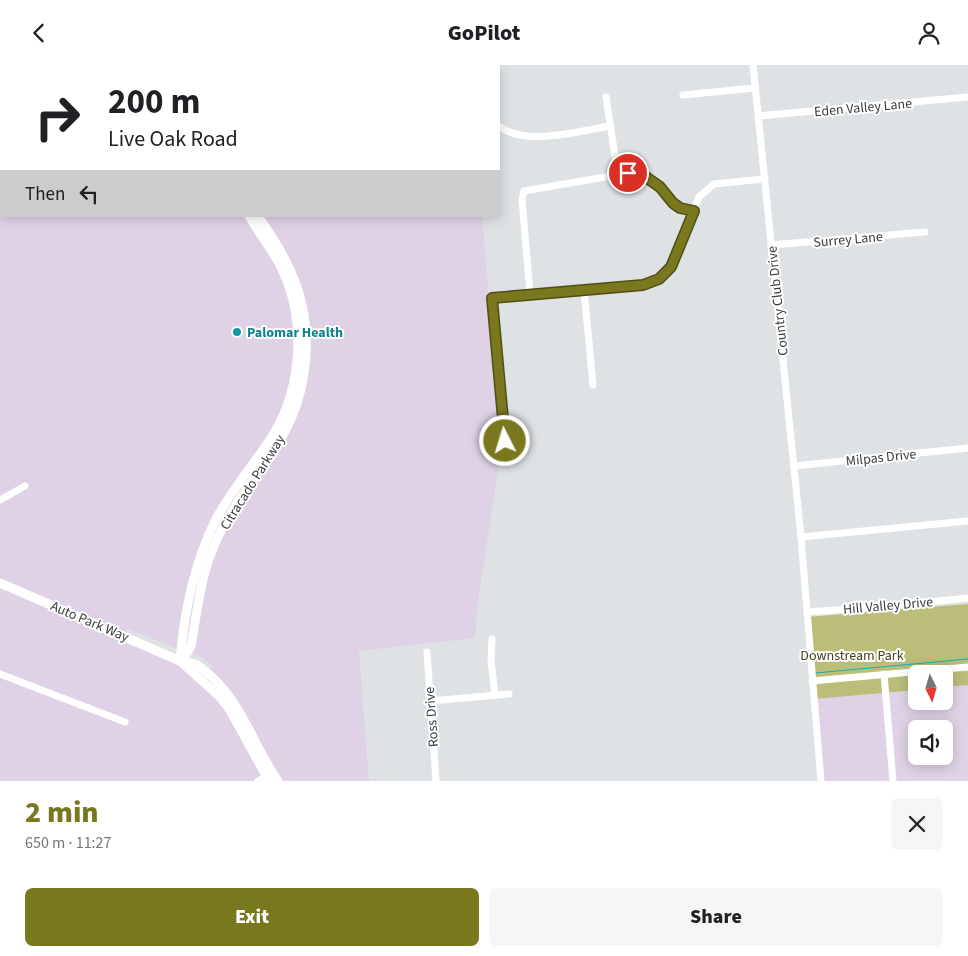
<!DOCTYPE html>
<meta charset="utf-8">
<style>
:root{--surface:#fff;--page:#f6f6f6;--text:#202124;--muted:#757577;--accent:#7a781f}
body{margin:0;font-family:"Source Sans 3",sans-serif;background:var(--page);color:var(--text);height:100vh;display:flex;flex-direction:column;font-size:19px;white-space:nowrap}
*{box-sizing:border-box;margin:0}
p{font-size:16px;color:var(--muted)}
.icon{flex:none;width:28px;height:28px;fill:none;stroke:currentColor;stroke-width:2;stroke-linecap:round;stroke-linejoin:round}
.map{position:relative;height:716px;overflow:hidden}
.drawer{display:flex;flex-direction:column;background:var(--surface);flex:1}
.drawer>*{flex:none}
.banner{position:absolute;left:0px;top:0px;width:500px;height:152px;box-shadow:0 2px 12px #0003;background:#fff;color:var(--text);overflow:hidden}
.needle{width:32px;rotate:175deg}
.buttons{position:absolute;left:908px;top:600px;display:grid;gap:10px}
.buttons a{display:grid;place-items:center;width:45px;height:45px;border-radius:8px;background:var(--surface);box-shadow:0 2px 12px #0003;font-size:25px}
.pin{position:absolute;display:grid;place-items:center;width:42px;height:42px;color:#fff;margin:-21px;border:2px solid #fff;border-radius:50%;box-shadow:0 1px 5px #0007}
.me{position:absolute;width:55px;margin:-28px;rotate:355deg;stroke-linejoin:round;filter:drop-shadow(0 0 4px #0008)}
.turn{display:flex;align-items:center;gap:18px;height:105px;padding:0 25px;font-size:22px}
.turn .icon{width:65px;height:65px;stroke-width:2.5}
.turn b{display:block;font-size:35px;line-height:42px}
.then{display:flex;align-items:center;height:48px;padding:0 25px;background:#0003;gap:10px;font-size:19px}
.round{display:grid;place-items:center;flex:none;width:52px;height:52px;border-radius:8px;background:var(--page)}
.head{display:flex;align-items:center;justify-content:space-between;height:85px;padding:0 25px}
h1{font-size:30px;font-weight:800;line-height:38px;color:var(--accent)}
.button{display:flex;gap:10px;margin-top:auto;padding:10px 25px}
.button a{flex:1;height:58px;border-radius:8px;background:var(--accent);color:#fff;font-size:20px;font-weight:800;line-height:58px;text-align:center}
.button a+a{background:var(--page);color:var(--text)}
header{display:flex;justify-content:space-between;align-items:center;height:65px;padding:0 25px;background:var(--surface);font-size:22px;font-weight:800}
.map>svg:first-child{display:block}
.industrial{fill:#dfd2e6;fill-rule:evenodd}
.green{fill:#babe79}
.lines{fill:none;stroke-linecap:round;stroke-linejoin:round}
.stream{stroke:#12afba;stroke-width:1}
.minor{stroke:#fff;stroke-width:7}
.major{stroke:#fff;stroke-width:9}
.route-casing{stroke:#4f4e14;stroke-width:12}
.route{stroke:#7a781f;stroke-width:9}
.culture-dot{fill:#0f9aa8;stroke:#fff;stroke-width:2}
.labels{text-anchor:middle;stroke-width:4;stroke-linejoin:round;paint-order:stroke}
.street-label{font-size:14px;fill:#3b3c3d;stroke:#fff}
.culture-label{font-size:14px;font-weight:bold;fill:#0d838f;stroke:#fff;text-anchor:start}
.park-label{font-size:14px;fill:#42441e;stroke:#fff}
</style>
<header><svg class="icon" aria-label="back" viewBox="0 0 24 24"><path d="M15 5l-7 7 7 7"/></svg>GoPilot<svg class="icon" aria-label="person" viewBox="0 0 24 24"><circle cx="12" cy="8" r="4"/><path d="M4 21q1-7 8-7t8 7"/></svg></header>
<div class="map">
<svg width="968" height="716" viewBox="0 0 968 716">
<rect width="100%" height="100%" fill="#dfe2e4"/>
<!-- industrial -->
<g class="industrial">
<path d="M 0,0 L 321,1 L 1,1 L 1,151 L 482,151 L 502,381 L 478,536 L 475,573 L 359,586 L 369,716 L 0,716 ZM 126,563 L 168,580 L 198,590 L 213,601 L 205,609 L 190,600 L 125,571 Z"/>
<path d="M 968,539 L 968,716 L 821,716 L 807,552 ZM 916,609 L 944,609 L 944,636 L 916,636 ZM 916,664 L 944,664 L 944,691 L 916,691 Z"/>
</g>
<!-- green -->
<polygon class="green" points="968,539 968,620 944,622 944,609 916,609 916,625 814,634 808,552"/>
<g class="lines">
<!-- stream -->
<polyline class="stream" points="815,608 968,594"/>
<!-- minor -->
<g class="minor">
<polyline points="753,0 801,472 821,716"/>
<polyline points="471,1 471,0"/>
<polyline points="683,30 755,23"/>
<polyline points="606,32 618,111"/>
<polyline points="758,51 968,32"/>
<path d="M 499,61 C 525,82 579,66 610,61"/>
<polyline points="771,180 925,167"/>
<polyline points="584,225 593,320"/>
<polyline points="530,229 522,134 524,126 628,108 643,110 660,122 673,138 680,143 693,146"/>
<path d="M 505,376 L 492,233 L 643,220 C 655,216 663,212 671,202 L 699,132 L 714,119 L 765,114"/>
<polyline points="794,401 968,383"/>
<polyline points="0,435 25,421"/>
<polyline points="801,472 968,456"/>
<polyline points="807,547 892,541 968,533"/>
<polyline points="492,574 491,596 495,630"/>
<polyline points="427,587 436,716"/>
<polyline points="0,609 125,657"/>
<polyline points="884,609 893,716"/>
<polyline points="812,616 968,602"/>
<polyline points="430,636 509,629"/>
<polyline points="258,716 266,712"/>
</g>
<!-- major -->
<g class="major">
<polyline points="201,0 201,1"/>
<polyline points="209,0 209,1"/>
<polyline points="0,518 180,596 219,631 230,645 269,716"/>
<path d="M 180,596 C 183,592 189,586 191,581 C 193,571 194,561 196,551 C 200,527 204,504 214,481 C 231,440 257,412 280,375 C 310,326 315,260 291,207 C 283,187 270,169 258,151"/>
<path d="M 180,596 C 184,547 194,498 216,454 C 232,424 255,398 273,370 C 303,321 306,253 281,202 C 272,185 259,168 249,151"/>
<path d="M 180,596 C 185,597 191,597 195,599 C 201,602 206,607 211,611 C 243,640 254,682 278,716"/>
</g>
</g>
<g class="lines">
<defs>
<polyline id="route" points="505,376 492,233 643,220 659,214 671,202 694,146 680,143 673,138 660,122 643,110 628,108"/>
</defs>
<!-- route casing -->
<use href="#route" class="route-casing"/>
<!-- route -->
<use href="#route" class="route"/>
</g>
<!-- markers -->
<circle class="culture-dot" cx="237" cy="267" r="5"/>
<g class="labels">
<!-- street labels -->
<g class="street-label">
<text transform="translate(863 42) rotate(-5)" y="5">Eden Valley Lane</text>
<text transform="translate(848 174) rotate(-5)" y="5">Surrey Lane</text>
<text transform="translate(777 236) rotate(-96)" y="5">Country Club Drive</text>
<text transform="translate(881 392) rotate(-6)" y="5">Milpas Drive</text>
<text transform="translate(252 417) rotate(-58)" y="5">Citracado Parkway</text>
<text transform="translate(888 540) rotate(-5)" y="5">Hill Valley Drive</text>
<text transform="translate(90 556) rotate(23)" y="5">Auto Park Way</text>
<text transform="translate(431 652) rotate(-94)" y="5">Ross Drive</text>
</g>
<!-- culture labels -->
<g class="culture-label">
<text x="247" y="272">Palomar Health</text>
</g>
<!-- park labels -->
<g class="park-label">
<text x="852" y="595">Downstream Park</text>
</g>
</g>
</svg>
<div class="buttons">
<a><svg class="needle" viewBox="-14 -14 28 28"><path d="M0-13l5 13h-10z" fill="#e53935"/><path d="M0 13l5-13h-10z" fill="#757577"/></svg></a>
<a><svg class="icon" aria-label="sound" viewBox="0 0 24 24"><path d="M4 9h4l5-4v14l-5-4H4zM17 9q2 3 0 6"/></svg></a>
</div>
<div class="pin" style="left:628px;top:108px;background:#d93025"><svg class="icon" aria-label="arrive" viewBox="0 0 24 24"><path d="M6 21V4h12l-3 4 3 4H6"/></svg></div>
<svg class="me" style="left:505px;top:376px" viewBox="-20 -20 40 40"><circle r="17" fill="#7a781f" stroke="#fff" stroke-width="3"/><path d="M0-11L8 9 0 5-8 9z" fill="#fff"/></svg>
<div class="banner">
<div class="turn"><svg class="icon" aria-label="right" viewBox="0 0 24 24"><path d="M7 20v-9h11M14 6l5 5-5 5"/></svg><div><b>200 m</b>Live Oak Road</div></div>
<div class="then">Then<svg class="icon" aria-label="left" viewBox="0 0 24 24"><path d="M17 20v-9H6M10 6l-5 5 5 5"/></svg></div>
</div>
</div>
<section class="drawer">
<div class="head"><div><h1>2 min</h1><p>650 m · 11:27</p></div><a class="round"><svg class="icon" aria-label="close" viewBox="0 0 24 24"><path d="M6 6l12 12M18 6L6 18"/></svg></a></div>
<div class="button"><a>Exit</a><a>Share</a></div>
</section>
